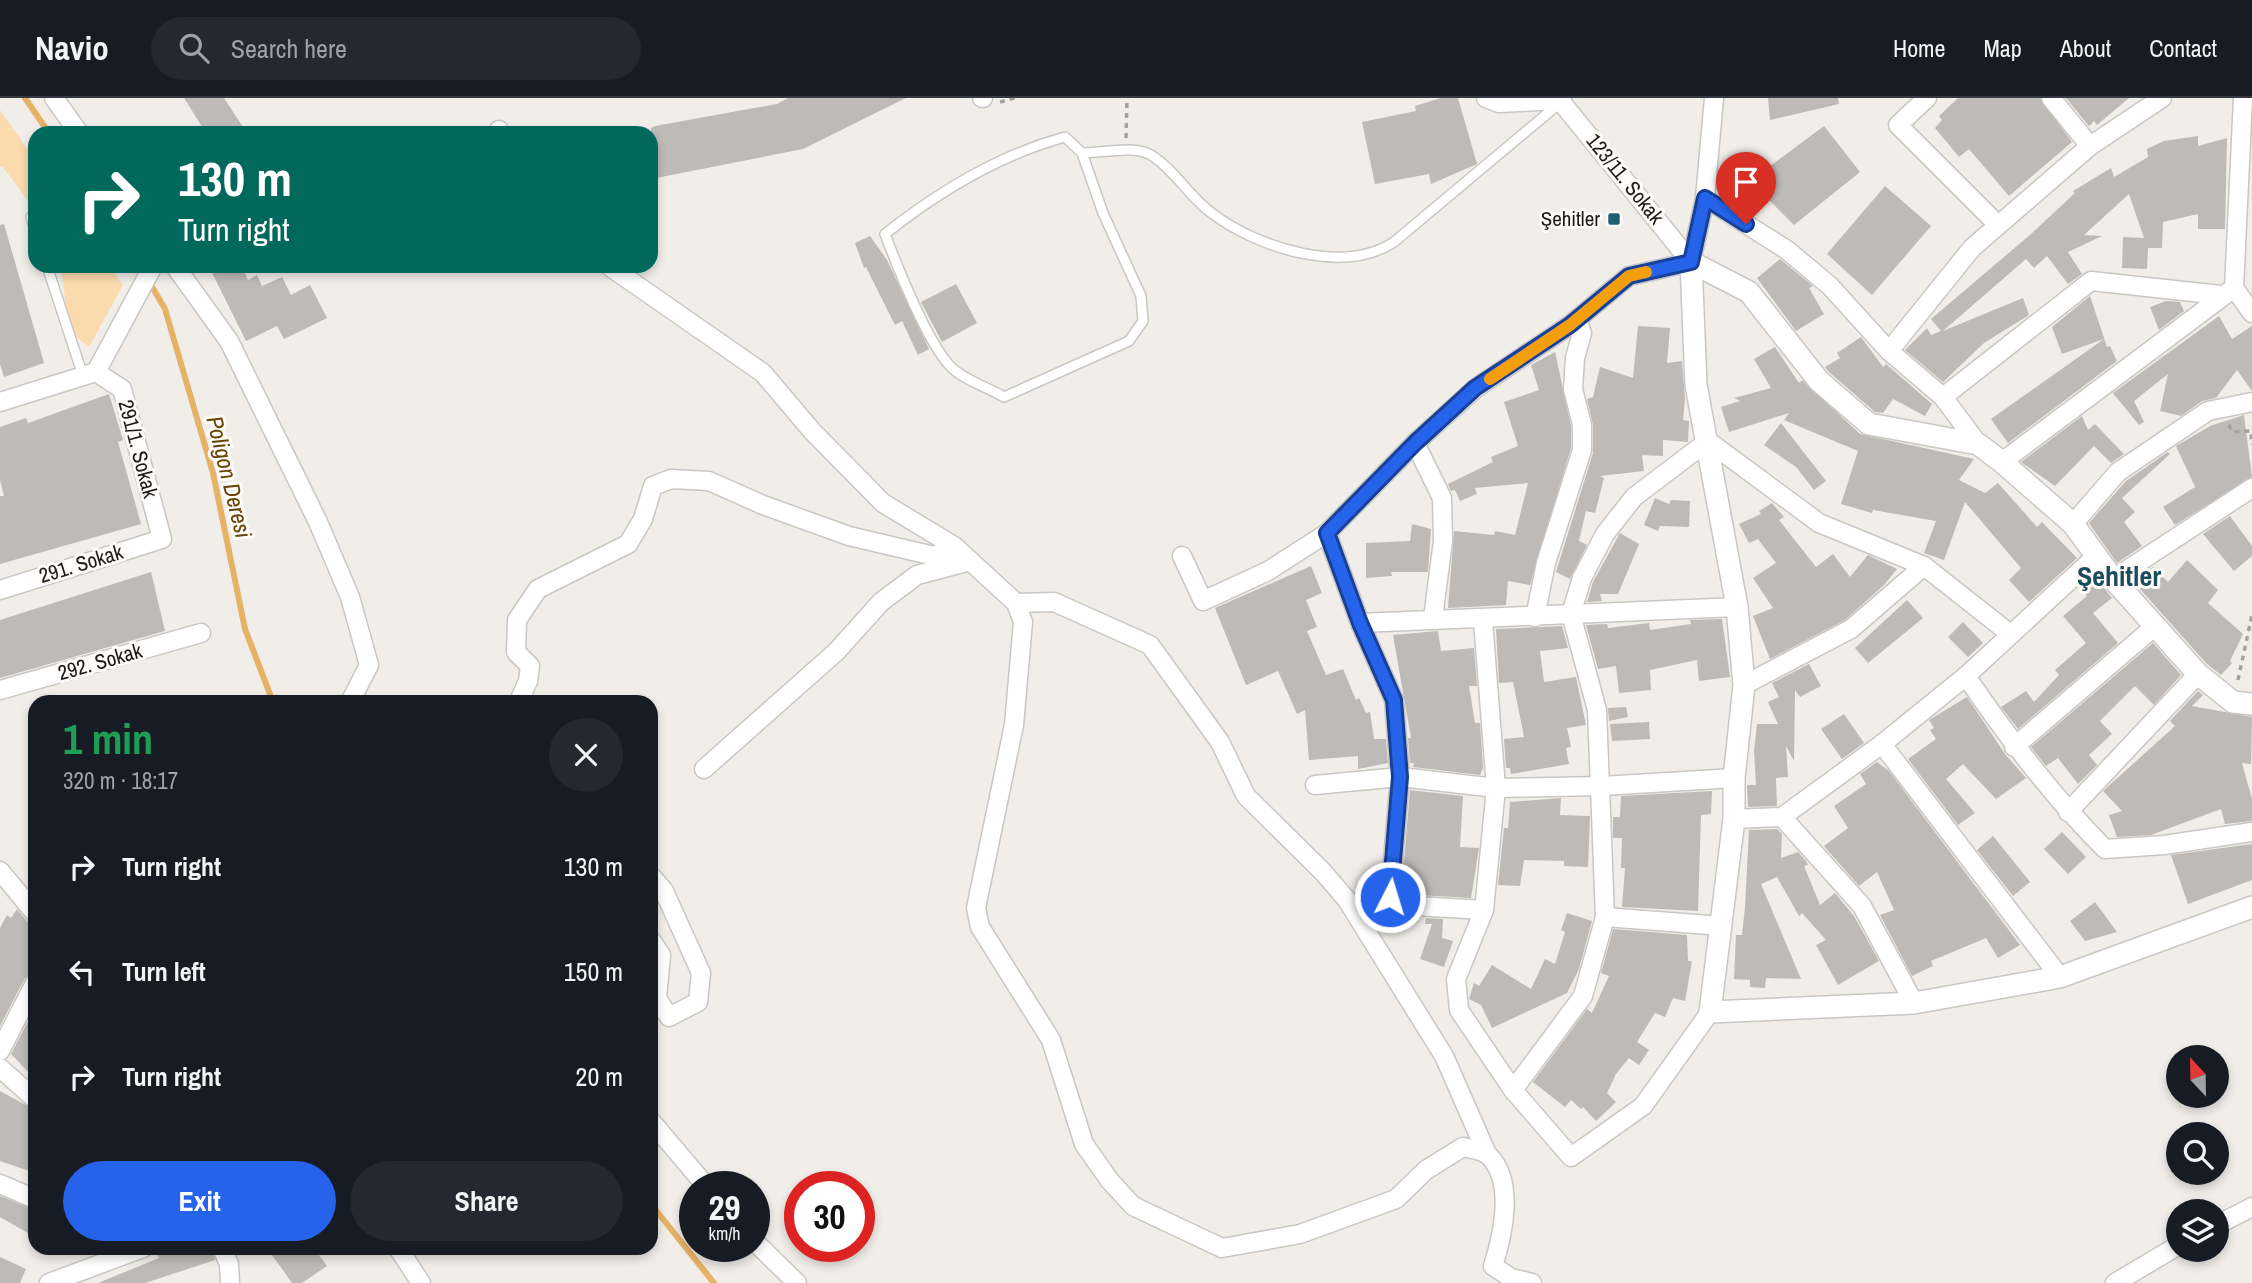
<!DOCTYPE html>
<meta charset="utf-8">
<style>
:root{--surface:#171b24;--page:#242831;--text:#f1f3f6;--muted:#9ea1a6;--line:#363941;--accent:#2563eb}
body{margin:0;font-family:"Archivo Narrow",sans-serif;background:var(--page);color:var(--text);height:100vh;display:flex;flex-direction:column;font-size:26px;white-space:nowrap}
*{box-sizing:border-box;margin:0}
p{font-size:23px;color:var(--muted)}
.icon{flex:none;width:38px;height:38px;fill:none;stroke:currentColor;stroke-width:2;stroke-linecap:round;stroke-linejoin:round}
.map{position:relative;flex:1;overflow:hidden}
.side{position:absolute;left:28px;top:597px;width:630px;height:560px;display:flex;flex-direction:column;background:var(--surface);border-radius:21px;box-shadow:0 4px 10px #0003}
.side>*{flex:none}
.banner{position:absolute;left:28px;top:28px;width:630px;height:147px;border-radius:21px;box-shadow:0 4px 10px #0003;background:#00695c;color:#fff;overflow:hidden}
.needle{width:46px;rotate:338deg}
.tools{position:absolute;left:2166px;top:947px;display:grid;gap:14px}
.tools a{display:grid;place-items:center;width:63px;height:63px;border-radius:50%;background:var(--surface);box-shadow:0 4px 10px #0003;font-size:35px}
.speed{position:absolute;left:679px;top:1073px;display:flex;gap:14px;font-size:35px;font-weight:700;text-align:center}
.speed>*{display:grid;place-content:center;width:91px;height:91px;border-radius:50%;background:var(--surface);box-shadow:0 4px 10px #0003;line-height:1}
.speed small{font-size:18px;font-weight:400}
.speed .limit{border:10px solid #d22;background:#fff;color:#111}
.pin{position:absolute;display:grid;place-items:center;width:60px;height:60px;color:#fff;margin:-72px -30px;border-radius:50% 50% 50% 0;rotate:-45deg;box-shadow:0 0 7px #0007}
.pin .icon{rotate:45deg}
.me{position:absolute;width:77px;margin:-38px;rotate:5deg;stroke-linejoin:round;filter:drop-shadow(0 0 5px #0008)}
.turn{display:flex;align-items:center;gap:24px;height:147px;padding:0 35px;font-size:32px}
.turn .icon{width:91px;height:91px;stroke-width:2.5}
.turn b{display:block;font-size:49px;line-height:60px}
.round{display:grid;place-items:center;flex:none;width:74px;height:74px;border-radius:37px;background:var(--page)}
.headline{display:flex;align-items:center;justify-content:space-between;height:119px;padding:0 35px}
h1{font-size:42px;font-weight:800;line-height:52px;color:#1e9e55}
.cta{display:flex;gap:14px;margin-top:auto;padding:14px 35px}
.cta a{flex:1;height:80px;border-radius:42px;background:var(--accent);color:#fff;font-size:28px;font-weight:800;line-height:80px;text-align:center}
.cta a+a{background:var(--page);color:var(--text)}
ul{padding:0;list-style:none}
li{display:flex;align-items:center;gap:21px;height:105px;padding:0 35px}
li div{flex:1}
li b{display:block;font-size:26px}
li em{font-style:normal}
header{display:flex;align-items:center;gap:42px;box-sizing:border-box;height:98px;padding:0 35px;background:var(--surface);border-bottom:2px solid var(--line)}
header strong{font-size:33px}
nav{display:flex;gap:38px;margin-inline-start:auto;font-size:24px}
.search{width:490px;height:63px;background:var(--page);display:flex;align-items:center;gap:18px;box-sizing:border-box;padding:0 24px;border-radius:38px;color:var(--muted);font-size:26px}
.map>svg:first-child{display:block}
.green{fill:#fbdaad}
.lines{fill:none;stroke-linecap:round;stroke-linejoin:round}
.stream{stroke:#e6b266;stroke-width:6}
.building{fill:#bdbab7}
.service-casing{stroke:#c9c7c3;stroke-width:12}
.minor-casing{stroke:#c9c7c3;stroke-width:21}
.tertiary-casing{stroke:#c9c7c3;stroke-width:24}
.path{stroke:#a4a29f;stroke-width:3.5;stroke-dasharray:5 5;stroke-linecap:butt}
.service{stroke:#fff;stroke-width:9}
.minor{stroke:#fff;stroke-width:18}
.tertiary{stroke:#fff;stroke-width:21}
.route-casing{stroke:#184099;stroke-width:18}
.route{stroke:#2563eb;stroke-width:12}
.slow{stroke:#f59e0b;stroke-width:12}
.poi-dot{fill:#215f75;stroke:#fefbf8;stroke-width:2.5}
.labels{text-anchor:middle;stroke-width:6;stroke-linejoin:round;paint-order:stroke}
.street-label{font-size:21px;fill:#1c1b1a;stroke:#fefbf8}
.poi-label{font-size:21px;fill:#1c1b1a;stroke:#fefbf8;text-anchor:end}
.water-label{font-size:23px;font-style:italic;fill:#674506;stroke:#fefbf8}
.district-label{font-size:28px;font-weight:bold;fill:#1a4c5e;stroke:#fefbf8}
</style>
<header>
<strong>Navio</strong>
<div class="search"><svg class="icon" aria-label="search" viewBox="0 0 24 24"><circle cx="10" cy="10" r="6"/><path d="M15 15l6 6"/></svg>Search here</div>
<nav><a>Home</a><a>Map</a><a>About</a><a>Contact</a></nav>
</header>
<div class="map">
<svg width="2252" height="1185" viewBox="0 0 2252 1185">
<rect width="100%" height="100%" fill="#f1eeea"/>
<!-- green -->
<g class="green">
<polygon points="0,12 35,62 35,112 3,69 0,69"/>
<polygon points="61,168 109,168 123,187 89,249 69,233"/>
</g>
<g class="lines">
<!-- stream -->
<g class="stream">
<polyline points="25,0 49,35"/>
<polyline points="140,168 165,211 213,375 245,531 273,604"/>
<polyline points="651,1106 714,1185"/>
</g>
</g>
<!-- building -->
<g class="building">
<polygon points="184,0 224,0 243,29 233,35 206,35"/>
<polygon points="788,0 906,0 803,51 651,81 651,30 655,28 777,6"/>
<polygon points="1441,0 1458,0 1477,66 1431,86 1429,76 1375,86 1362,24 1416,13 1415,8"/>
<polygon points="1768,0 1838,0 1839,6 1770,22"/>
<polygon points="1958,0 2040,0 2072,44 2009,98 1969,51 1959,59 1935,30 1942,22 1939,18"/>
<polygon points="2066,0 2129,0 2097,27 2094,23 2089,28"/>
<polygon points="1824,28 1860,74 1794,127 1750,83"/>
<polygon points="2198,38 2198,48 2227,40 2225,131 2198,131 2198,116 2163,124 2162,150 2148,150 2147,171 2122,170 2123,139 2144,140 2129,96 2084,137 2102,138 2068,154 2082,176 2068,186 2047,158 2034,170 2026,161 1943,233 2023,200 2029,217 1984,245 1943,284 1905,252 1927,230 1931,237 1941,233 1931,221 2031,136 2075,95 2073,93 2111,70 2114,79 2148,59 2147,51 2164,43"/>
<polygon points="1885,88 1931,128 1872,197 1827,156"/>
<polygon points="4,126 44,265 4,279 0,266 0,127"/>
<polygon points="870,138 887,162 929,251 918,257 902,223 895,227 866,169 864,170 855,145"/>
<polygon points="1780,161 1813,188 1809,190 1824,216 1796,233 1757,180"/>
<polygon points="227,168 242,168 248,182 257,177 262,188 282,179 291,197 310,187 327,220 284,241 277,228 246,243 212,175"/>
<polygon points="956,186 977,225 942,244 921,204"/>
<polygon points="2090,198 2107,249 2110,248 2117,263 2008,345 1991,321 2104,241 2062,256 2052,229"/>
<polygon points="2166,203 2180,204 2184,213 2159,232 2150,209"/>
<polygon points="2219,218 2232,241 2252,228 2252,293 2237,272 2216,300 2202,303 2181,318 2160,313 2168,276 2134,303 2144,324 2139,327 2113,295"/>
<polygon points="1638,228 1670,230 1667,265 1682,263 1685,301 1683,322 1689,323 1688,344 1663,342 1663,358 1642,357 1644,373 1600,378 1604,380 1595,415 1586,413 1579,443 1587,447 1570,481 1556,474 1593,355 1593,327 1587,301 1593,299 1600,269 1633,280"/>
<polygon points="1861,239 1883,269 1886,266 1932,306 1925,318 1893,301 1883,315 1875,314 1829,274 1825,269 1840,260 1837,255"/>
<polygon points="1775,249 1799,285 1802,282 1860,336 1974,361 1959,382 1985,395 1998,385 2037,429 2042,424 2077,460 2029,504 2009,482 2021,470 1965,404 1944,462 1924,455 1936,423 1873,412 1872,415 1841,406 1858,353 1784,322 1789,315 1729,334 1721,309 1740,303 1734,300 1771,290 1754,261"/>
<polygon points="1555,254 1571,328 1571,350 1530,487 1508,483 1506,507 1448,510 1454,433 1494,437 1495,433 1515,437 1528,385 1475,390 1477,396 1460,403 1455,392 1451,393 1448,386 1493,364 1491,359 1518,348 1504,304 1539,292 1531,267"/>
<polygon points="109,296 123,342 118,344 141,426 0,466 0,398 4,398 0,382 0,329 26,320 28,325"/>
<polygon points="2244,317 2252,379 2175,427 2163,409 2195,389 2176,348 2210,328"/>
<polygon points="2082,318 2088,332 2095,326 2124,356 2111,365 2094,348 2055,388 2021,364"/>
<polygon points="1781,325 1826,383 1814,392 1796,369 1764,347"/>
<polygon points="2168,354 2170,356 2122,400 2135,414 2124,424 2142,448 2117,465 2089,425 2126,383"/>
<polygon points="1655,400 1669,406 1671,402 1690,403 1689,429 1660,428 1658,433 1644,427"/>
<polygon points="1772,405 1784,419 1779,422 1816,469 1833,456 1850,479 1868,457 1897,471 1884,487 1845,522 1770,561 1753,518 1773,510 1753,480 1776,465 1758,441 1749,445 1739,426 1761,416 1759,413"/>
<polygon points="2230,418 2252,448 2252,458 2234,473 2203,436"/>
<polygon points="1412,426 1431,431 1428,474 1391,474 1392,478 1366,480 1366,445 1410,443"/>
<polygon points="1620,435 1639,446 1618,496 1600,496 1602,503 1587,504 1593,484"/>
<polygon points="2187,462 2218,492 2208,505 2243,536 2230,563 2232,565 2221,577 2207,566 2132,482 2153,469 2168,484"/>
<polygon points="1311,468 1322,495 1306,502 1317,529 1307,533 1326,577 1343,571 1356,602 1359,600 1366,615 1370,614 1374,641 1386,641 1388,665 1358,671 1358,658 1309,662 1305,612 1297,616 1278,573 1246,587 1215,510"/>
<polygon points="151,474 165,533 0,580 0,522"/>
<polygon points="2093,476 2112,500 2093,515 2118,545 2018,631 2001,609 2026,593 2034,604 2059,577 2055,572 2086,545 2063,518 2087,498 2079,489"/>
<polygon points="1907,502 1923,520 1868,565 1855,550"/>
<polygon points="1722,521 1730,579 1699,583 1697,562 1650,572 1651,592 1619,595 1616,568 1598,571 1586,527 1607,526 1608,530 1649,525 1650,532 1691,526 1690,522"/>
<polygon points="1963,524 1983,545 1968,559 1948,539"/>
<polygon points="1562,528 1568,550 1540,553 1544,584 1576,579 1586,627 1567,630 1571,649 1566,650 1569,666 1511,676 1510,670 1506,670 1504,641 1524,639 1513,584 1499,585 1496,531"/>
<polygon points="1438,533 1441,553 1474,550 1477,588 1469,588 1475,625 1480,625 1483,670 1480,677 1413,669 1414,665 1410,665 1408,640 1411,640 1393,537"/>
<polygon points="2153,545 2181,577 2154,607 2135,588 2100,623 2112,636 2089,657 2097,667 2078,686 2058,660 2046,668 2031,649"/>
<polygon points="1809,566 1821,588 1800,599 1795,592 1794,663 1786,648 1788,679 1776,680 1777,708 1748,709 1747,687 1756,687 1754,653 1757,626 1778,626 1768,604 1779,599 1772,585"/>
<polygon points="2198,593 2203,597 2192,608 2252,619 2251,666 2242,665 2252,701 2252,723 2225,726 2221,711 2151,737 2117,739 2109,717 2122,713 2103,693 2175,628 2170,623"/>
<polygon points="1967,599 2005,656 2026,680 1996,701 1963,666 1946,681 1975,715 1958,727 1908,661 1936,641 1930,632 1934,630 1929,622"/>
<polygon points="1626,609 1628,619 1609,623 1608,610"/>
<polygon points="1844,616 1864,645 1842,661 1821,631"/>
<polygon points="1649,624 1650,641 1612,643 1610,626"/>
<polygon points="1877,664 1889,673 2020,847 1998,860 1986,840 1931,863 1933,868 1912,878 1880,817 1894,812 1877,774 1859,788 1824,748 1848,730 1834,708 1866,686 1860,676"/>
<polygon points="1410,692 1463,698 1460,749 1479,750 1471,800 1418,797 1413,795 1413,789 1402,788"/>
<polygon points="1712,693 1711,716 1701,717 1698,813 1622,809 1625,770 1621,770 1622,740 1613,740 1613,719 1620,719 1621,698"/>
<polygon points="1561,700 1560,717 1590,718 1588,769 1564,768 1564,763 1524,762 1520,788 1498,787 1504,730 1508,730 1510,704"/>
<polygon points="1777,731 1782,736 1781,760 1798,754 1806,763 1808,767 1804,768 1820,807 1835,795 1854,818 1879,863 1838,887 1816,847 1826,842 1802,815 1799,818 1777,779 1761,786 1801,881 1766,880 1765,890 1750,889 1750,882 1734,881 1736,837 1742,837 1745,809 1749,732"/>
<polygon points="2062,734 2086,759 2068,776 2044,751"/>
<polygon points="1993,738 2030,784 2013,798 1977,752"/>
<polygon points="2252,746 2252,782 2188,806 2171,757"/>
<polygon points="2095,804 2117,834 2085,843 2070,823"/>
<polygon points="17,811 35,833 35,874 25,880 0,928 0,830 7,817 11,820"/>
<polygon points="1567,815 1592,823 1579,871 1567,895 1492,930 1481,907 1469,901 1474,885 1479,888 1492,867 1531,891 1545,861 1555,866 1565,834 1561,832"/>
<polygon points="1426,820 1443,821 1442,840 1453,843 1444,869 1420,861 1432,826 1425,826"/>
<polygon points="1613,831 1687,837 1688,863 1692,863 1685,903 1673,900 1665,919 1655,915 1637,944 1649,952 1639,967 1629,960 1616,976 1607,995 1616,1004 1596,1023 1583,1009 1581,1011 1571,1002 1565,1009 1533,984 1587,911 1592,915 1609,878 1601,875"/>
<polygon points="35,910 35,981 11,956"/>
<polygon points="0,993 35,1012 35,1075 0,1063"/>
<polygon points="0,1098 35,1112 35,1139 0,1119"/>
<polygon points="155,1150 211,1150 215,1162 145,1185 98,1185 159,1160"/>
<polygon points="267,1150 314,1150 327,1168 302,1185 292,1185"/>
<polygon points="0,1159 26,1171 20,1185 0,1185"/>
</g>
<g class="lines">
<defs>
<g id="service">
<path d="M 1082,55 L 1103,115 L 1141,198 L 1143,223 L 1129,243 L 1004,299 C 989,290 964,282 951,269 C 928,246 897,168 885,136 C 938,94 999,57 1065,39 L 1082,55 C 1101,55 1135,47 1151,57 C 1175,72 1190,100 1213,116 C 1258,150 1344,177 1394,144 L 1560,5"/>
<polyline points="31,119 35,132"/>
<polyline points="47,168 83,278"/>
</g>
<g id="minor">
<polyline points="54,0 79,35"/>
<polyline points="982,0 983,0"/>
<polyline points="1486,0 1499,5 1562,2"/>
<polyline points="1558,0 1691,164"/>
<polyline points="1927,0 1898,27 1998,127"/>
<polyline points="2051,0 2090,48"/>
<polyline points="2243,0 2234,190 2252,215"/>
<polyline points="499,32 500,35"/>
<polyline points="1705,100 1787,152 1830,188 1889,253 1943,299 1978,346"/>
<polyline points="1691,164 1705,100 1714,0"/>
<polyline points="175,168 229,243 318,424 350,499 369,567 350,604"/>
<polyline points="609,168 763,275 812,333 883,405 954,448 1016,505 1054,504 1150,547 1220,644 1246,698 1323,774 1347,802 1444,958 1487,1056"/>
<polyline points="1889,253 1972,150 2090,48 2162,0"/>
<polyline points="1943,299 2091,183 2221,197"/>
<polyline points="0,304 96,274 153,168"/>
<polyline points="1415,345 1442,400 1443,443 1433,520"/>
<polyline points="2002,364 2234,190"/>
<polyline points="2073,426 2118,374 2208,313 2252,304"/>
<polyline points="1182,458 1203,503 1268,473 1327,435"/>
<polyline points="2113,481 2252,390"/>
<polyline points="0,492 162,441 122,291 96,274"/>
<path d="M 1016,505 L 1023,524 L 1014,627 L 976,810 L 980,829 L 1051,942 L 1084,1046 L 1110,1083 L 1133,1108 L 1222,1150 L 1300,1136 L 1396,1101 L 1426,1072 L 1463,1049 C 1471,1051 1483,1052 1489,1058 C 1515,1084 1503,1137 1493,1168 L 1511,1180 L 1532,1185"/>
<polyline points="1535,519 1546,465 1582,352 1582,327 1573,291 1575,260 1582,235 1577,221"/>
<polyline points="1483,522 1496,690 1484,812 1456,881 1459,912 1513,992 1571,1059 1643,1008 1710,914"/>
<polyline points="1360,525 1737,509"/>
<path d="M 1966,578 C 2008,640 2052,698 2105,751 L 2164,747 L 2252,734"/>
<polyline points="1744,587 1851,531 1924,468"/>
<polyline points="0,592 201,535"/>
<polyline points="522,604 520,601 528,583 530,568 516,554 517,522 538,491 628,446 643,421 653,388 671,381 709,383 763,407 849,438 934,458 954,448"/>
<polyline points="1882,646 2060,879"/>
<polyline points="2014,649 2154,529"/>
<polyline points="704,671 836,554 881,504 917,477 970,463"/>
<polyline points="1315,687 1400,679 1496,690 1602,688 1734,680"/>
<polyline points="2068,714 2198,576"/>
<polyline points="1782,719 1862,808 1914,905"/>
<polyline points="1734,721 1782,719 1882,646 1966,578 2095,459"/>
<polyline points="0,773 35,815"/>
<polyline points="651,778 664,793 701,875 698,904 669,919 657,900 661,857 651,842"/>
<polyline points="1484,812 1416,808 1390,798 1400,679 1394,602 1360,525 1327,435 1415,345 1476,290 1570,227 1629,178 1691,164"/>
<polyline points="1605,819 1722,828"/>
<polyline points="0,953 35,885"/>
<polyline points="0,970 35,1001"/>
<polyline points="1513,992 1583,898 1605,819 1597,612 1571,516 1582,480 1605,436 1634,399 1708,343 1819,425 1924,468 2009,535"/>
<polyline points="651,1023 706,1088"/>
<polyline points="0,1086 35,1101"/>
<polyline points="2217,1127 2252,1109"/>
<polyline points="754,1143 797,1185"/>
<polyline points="222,1150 229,1166 230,1185"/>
<polyline points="398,1150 421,1185"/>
<polyline points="49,1185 143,1150"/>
<polyline points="2115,1185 2179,1147"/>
</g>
<g id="tertiary">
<polyline points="1691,164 1696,287 1737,509 1744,587 1734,680 1734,721 1710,914 1914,905 2060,879 2252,809"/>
<polyline points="1691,164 1749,194 1819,283 1869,326 1978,346 2002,364 2073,426 2113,481 2198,576 2233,604 2252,606"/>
</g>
</defs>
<!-- service casing -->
<use href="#service" class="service-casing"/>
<!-- minor casing -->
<use href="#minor" class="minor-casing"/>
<!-- tertiary casing -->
<use href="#tertiary" class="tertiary-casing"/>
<!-- path -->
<g class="path">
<polyline points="1000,4 1015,0"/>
<polyline points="1126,40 1127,0"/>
<polyline points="2229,327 2232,334 2251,333 2252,347"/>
<polyline points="2238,582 2252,517"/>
</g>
<!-- service -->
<use href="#service" class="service"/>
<!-- minor -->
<use href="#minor" class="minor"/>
<!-- tertiary -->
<use href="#tertiary" class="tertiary"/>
</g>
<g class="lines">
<defs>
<polyline id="route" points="1390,799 1400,679 1394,602 1360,525 1327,435 1415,345 1475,290 1570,227 1629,178 1691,164 1705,100 1746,126"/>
</defs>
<!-- route casing -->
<use href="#route" class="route-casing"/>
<!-- route -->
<use href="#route" class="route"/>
<!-- slow -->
<polyline class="slow" points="1490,281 1570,227 1629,178 1646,174"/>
</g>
<!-- markers -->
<rect class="poi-dot" x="1607" y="114" width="14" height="14" rx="3.5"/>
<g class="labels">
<!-- street labels -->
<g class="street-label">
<text transform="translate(1625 81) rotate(51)" y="7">123/11. Sokak</text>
<text transform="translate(138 351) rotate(75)" y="7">291/1. Sokak</text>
<text transform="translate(81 466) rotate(-17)" y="7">291. Sokak</text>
<text transform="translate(100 564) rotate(-16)" y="7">292. Sokak</text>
</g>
<!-- poi labels -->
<g class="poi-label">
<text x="1600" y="128">Şehitler</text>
</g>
<!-- water labels -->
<g class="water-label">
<text transform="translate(229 379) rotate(76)" y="8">Poligon Deresi</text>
</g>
<!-- district labels -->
<g class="district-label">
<text x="2119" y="488">Şehitler</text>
</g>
</g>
</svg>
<div class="tools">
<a><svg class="needle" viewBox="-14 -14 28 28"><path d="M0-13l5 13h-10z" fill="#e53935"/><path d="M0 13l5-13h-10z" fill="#9ea1a6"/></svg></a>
<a><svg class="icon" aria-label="search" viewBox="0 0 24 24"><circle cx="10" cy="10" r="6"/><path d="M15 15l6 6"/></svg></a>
<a><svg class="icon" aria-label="layers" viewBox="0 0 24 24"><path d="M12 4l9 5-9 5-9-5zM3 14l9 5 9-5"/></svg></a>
</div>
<div class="speed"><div>29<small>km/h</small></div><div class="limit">30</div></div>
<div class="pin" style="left:1746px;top:126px;background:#d93025"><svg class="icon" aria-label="arrive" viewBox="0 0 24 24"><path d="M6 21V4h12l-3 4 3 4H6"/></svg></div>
<svg class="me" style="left:1390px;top:799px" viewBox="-20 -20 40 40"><circle r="17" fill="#2563eb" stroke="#fff" stroke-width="3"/><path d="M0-11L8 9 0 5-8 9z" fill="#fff"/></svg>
<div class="banner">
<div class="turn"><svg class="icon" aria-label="right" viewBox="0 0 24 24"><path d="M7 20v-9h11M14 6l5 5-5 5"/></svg><div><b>130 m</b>Turn right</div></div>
</div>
<section class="side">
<div class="headline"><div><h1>1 min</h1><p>320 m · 18:17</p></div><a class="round"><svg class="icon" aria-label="close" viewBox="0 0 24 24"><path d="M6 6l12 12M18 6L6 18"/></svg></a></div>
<ul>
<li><svg class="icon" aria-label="right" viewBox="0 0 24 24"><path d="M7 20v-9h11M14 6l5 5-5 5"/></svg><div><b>Turn right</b></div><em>130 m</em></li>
<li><svg class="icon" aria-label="left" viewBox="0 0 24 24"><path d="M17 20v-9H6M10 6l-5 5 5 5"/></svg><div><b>Turn left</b></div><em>150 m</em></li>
<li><svg class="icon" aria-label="right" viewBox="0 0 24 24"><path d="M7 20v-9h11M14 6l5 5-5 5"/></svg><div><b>Turn right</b></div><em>20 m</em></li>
</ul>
<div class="cta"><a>Exit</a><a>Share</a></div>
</section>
</div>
